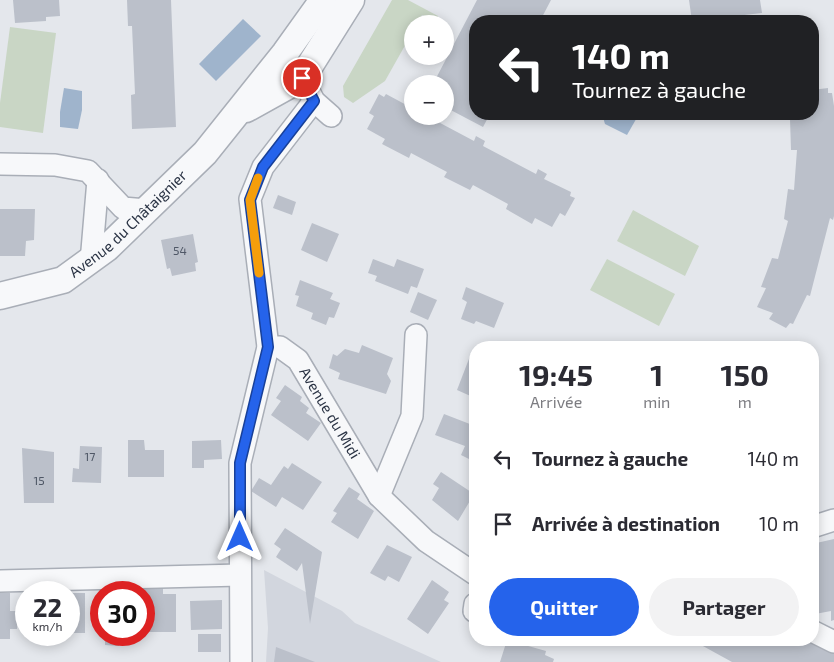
<!DOCTYPE html>
<html lang="fr">
<meta charset="utf-8">
<style>
:root{--surface:#fff;--page:#f2f2f3;--text:#2b2b33;--muted:#7c7c81;--accent:#2563eb}
body{margin:0;font-family:"Exo 2",sans-serif;background:var(--page);color:var(--text);height:100vh;display:flex;flex-direction:column;font-size:19px;white-space:nowrap}
*{box-sizing:border-box;margin:0}
p{font-size:16px;color:var(--muted)}
.icon{flex:none;width:28px;height:28px;fill:none;stroke:currentColor;stroke-width:2;stroke-linecap:round;stroke-linejoin:round}
.map{position:relative;flex:1;overflow:hidden}
.panel{position:absolute;left:469px;top:341px;width:350px;height:305px;display:flex;flex-direction:column;background:var(--surface);border-radius:20px;box-shadow:0 2px 12px #0003}
.panel>*{flex:none}
.guide{position:absolute;left:469px;top:15px;width:350px;height:105px;border-radius:20px;box-shadow:0 2px 12px #0003;background:#202124;color:#fff;overflow:hidden}
.tools{position:absolute;left:404px;top:15px;display:grid;gap:10px}
.tools a{display:grid;place-items:center;width:50px;height:50px;border-radius:50%;background:var(--surface);box-shadow:0 2px 12px #0003;font-size:25px}
.speed{position:absolute;left:15px;top:581px;display:flex;gap:10px;font-size:25px;font-weight:700;text-align:center}
.speed>*{display:grid;place-content:center;width:65px;height:65px;border-radius:50%;background:var(--surface);box-shadow:0 2px 12px #0003;line-height:1}
.speed small{font-size:12px;font-weight:400}
.speed .limit{border:8px solid #d22;background:#fff;color:#111}
.pin{position:absolute;display:grid;place-items:center;width:42px;height:42px;color:#fff;margin:-21px;border:2px solid #fff;border-radius:50%;box-shadow:0 1px 5px #0007}
.me{position:absolute;width:55px;margin:-28px;rotate:0deg;stroke-linejoin:round;filter:drop-shadow(0 0 4px #0008)}
.turn{display:flex;align-items:center;gap:18px;height:105px;padding:0 20px;font-size:22px}
.turn .icon{width:65px;height:65px;stroke-width:2.5}
.turn b{display:block;font-size:35px;line-height:42px}
.eta{display:flex;justify-content:space-evenly;align-items:center;height:85px;text-align:center}
.eta b{font-size:30px;font-weight:700;line-height:35px}
.cta{display:flex;gap:10px;margin-top:auto;padding:10px 20px}
.cta a{flex:1;height:58px;border-radius:30px;background:var(--accent);color:#fff;font-size:20px;font-weight:700;line-height:58px;text-align:center}
.cta a+a{background:var(--page);color:var(--text)}
ul{padding:0;list-style:none}
li{display:flex;align-items:center;gap:15px;height:65px;padding:0 20px}
li div{flex:1}
li b{display:block;font-size:19px}
li em{font-style:normal}
.map>svg:first-child{display:block}
.built{fill:#d2d6de}
.green{fill:#c9d6c5}
.water{fill:#9fb4cc}
.building{fill:#bbc0ca}
.lines{fill:none;stroke-linecap:round;stroke-linejoin:round}
.minor-casing{stroke:#a9aeb7;stroke-width:24}
.tertiary-casing{stroke:#a9aeb7;stroke-width:29}
.minor{stroke:#f7f8fa;stroke-width:21}
.tertiary{stroke:#f7f8fa;stroke-width:26}
.route-casing{stroke:#184099;stroke-width:12}
.route{stroke:#2563eb;stroke-width:9}
.slow{stroke:#f59e0b;stroke-width:9}
.labels{text-anchor:middle;stroke-width:4.5;stroke-linejoin:round;paint-order:stroke}
.number-label{font-size:12px;fill:#4f5766}
.street-label{font-size:15px;fill:#2b3445;stroke:#f4f6f9}
</style>
<div class="map">
<svg width="834" height="662" viewBox="0 0 834 662">
<rect width="100%" height="100%" fill="#e4e7ec"/>
<!-- built -->
<polygon class="built" points="264,570 342,611 355,623 441,662 266,662 268,628"/>
<!-- green -->
<g class="green">
<polygon points="392,0 408,0 438,16 436,21 422,15 418,24 412,24 412,33 385,81 353,103 344,97 343,86"/>
<polygon points="10,27 56,33 43,133 0,127 0,103"/>
<polygon points="633,210 699,246 685,276 617,241"/>
<polygon points="607,259 675,294 659,326 590,290"/>
</g>
<!-- water -->
<g class="water">
<polygon points="243,19 261,36 216,81 199,64"/>
<polygon points="64,88 82,91 82,110 78,129 60,127 60,112"/>
<polygon points="602,114 639,114 627,135 605,124"/>
</g>
<!-- building -->
<g class="building">
<polygon points="13,0 59,0 60,16 46,17 46,21 15,23"/>
<polygon points="127,0 171,0 176,127 132,129 131,95 135,94 132,26 128,26"/>
<polygon points="477,0 551,0 540,21 475,21 475,114 490,114 483,127 445,107 445,84 433,84"/>
<polygon points="689,0 760,0 762,13 692,21"/>
<polygon points="828,88 828,93 832,93 834,106 834,216 833,220 830,218 810,296 807,295 793,324 790,323 786,328 769,319 773,313 757,307 766,288 761,287 772,258 778,259 788,221 784,219 788,189 794,190 797,150 791,150 790,119 795,118 794,114 812,114 812,90"/>
<polygon points="379,94 384,97 386,94 412,108 412,116 427,116 474,141 476,136 485,141 483,146 536,174 538,169 547,174 544,179 571,192 570,196 575,198 565,216 560,213 552,227 535,218 532,224 506,209 508,204 473,185 470,190 444,177 447,172 411,153 409,158 382,144 385,139 367,129 374,116 369,113"/>
<polygon points="278,195 296,202 292,215 273,208"/>
<polygon points="0,209 35,209 34,240 26,241 25,256 0,256"/>
<polygon points="312,223 339,234 327,262 301,250"/>
<polygon points="193,234 198,262 195,263 196,271 172,276 170,268 167,269 161,240"/>
<polygon points="373,259 394,267 397,259 424,269 417,288 411,286 408,294 375,281 377,276 368,273"/>
<polygon points="300,280 333,293 330,299 340,303 334,318 329,317 326,325 311,319 313,313 296,306 299,296 295,295"/>
<polygon points="466,287 504,303 494,328 476,321 474,324 461,319 467,302 462,299"/>
<polygon points="418,292 437,300 428,320 410,312"/>
<polygon points="362,345 393,358 387,374 391,381 386,394 338,379 340,373 329,368 333,354 337,356 345,349 359,353"/>
<polygon points="472,351 475,352 475,398 457,390"/>
<polygon points="285,385 302,397 300,401 309,408 306,413 321,423 308,441 271,415 281,401 276,398"/>
<polygon points="444,414 475,426 475,462 461,455 465,446 435,435"/>
<polygon points="128,440 144,440 145,450 164,450 164,477 128,477"/>
<polygon points="221,440 222,459 204,460 204,468 192,468 192,441"/>
<polygon points="80,446 102,447 101,483 72,482 73,468 79,469"/>
<polygon points="22,448 54,452 54,503 24,503"/>
<polygon points="292,463 322,482 303,510 282,497 276,507 251,491 259,478 271,485 284,466 288,469"/>
<polygon points="441,472 474,494 458,521 432,500 439,488 433,484"/>
<polygon points="349,487 360,494 357,499 374,511 358,539 331,522 337,513 333,511"/>
<polygon points="285,528 322,552 310,624 302,563 297,571 276,557 281,549 274,544"/>
<polygon points="834,539 834,620 831,621 831,611 815,614 812,603 812,544"/>
<polygon points="387,545 412,557 399,582 388,576 385,581 370,573"/>
<polygon points="432,580 449,592 444,600 449,603 428,634 407,619"/>
<polygon points="142,584 163,584 163,594 176,594 176,632 148,632 148,598 144,597"/>
<polygon points="0,593 10,593 10,611 18,611 17,629 10,629 10,639 0,639"/>
<rect x="69" y="593" width="16" height="40"/>
<polygon points="222,600 222,629 191,630 190,601"/>
<rect x="198" y="634" width="23" height="18"/>
<polygon points="105,635 119,635 119,646 105,645"/>
<polygon points="507,640 546,651 545,655 554,659 553,662 500,662"/>
<polygon points="692,640 808,640 834,653 834,662 732,662"/>
<polygon points="276,647 315,662 274,662"/>
</g>
<g class="lines">
<defs>
<g id="minor">
<polyline points="308,89 314,101 331,116"/>
<polyline points="0,164 55,165 88,171 123,208 146,210"/>
<polyline points="91,262 98,180"/>
<path id="s1" d="M 268,347 L 280,347 L 298,360 L 379,496 L 426,541 L 475,574"/>
<polyline points="379,496 412,416 416,335"/>
<polyline points="812,527 834,520"/>
<polyline points="0,581 240,575"/>
<polyline points="474,611 475,604"/>
<polyline points="812,631 834,642"/>
<polyline points="241,662 240,463 268,347 250,199 263,167 314,101"/>
</g>
<g id="tertiary">
<polyline points="246,109 302,78 351,0"/>
<path id="s2" d="M 0,296 L 63,280 L 107,248 L 205,153 L 285,53 L 323,0"/>
</g>
</defs>
<!-- minor casing -->
<use href="#minor" class="minor-casing"/>
<!-- tertiary casing -->
<use href="#tertiary" class="tertiary-casing"/>
<!-- minor -->
<use href="#minor" class="minor"/>
<!-- tertiary -->
<use href="#tertiary" class="tertiary"/>
</g>
<g class="lines">
<defs>
<polyline id="route" points="240,537 240,463 268,347 250,200 263,167 314,101 302,78"/>
</defs>
<!-- route casing -->
<use href="#route" class="route-casing"/>
<!-- route -->
<use href="#route" class="route"/>
<!-- slow -->
<polyline class="slow" points="258,178 250,200 259,273"/>
</g>
<g class="labels">
<!-- number labels -->
<g class="number-label">
<text x="180" y="255">54</text>
<text x="90" y="461">17</text>
<text x="39" y="485">15</text>
</g>
<!-- street labels -->
<g class="street-label">
<text dy="5" stroke="none"><textPath href="#s2" startOffset="151">Avenue du Châtaignier</textPath></text>
<text dy="5" stroke="none"><textPath href="#s1" startOffset="96">Avenue du Midi</textPath></text>
</g>
</g>
</svg>
<div class="tools">
<a>+</a>
<a>−</a>
</div>
<div class="speed"><div>22<small>km/h</small></div><div class="limit">30</div></div>
<div class="pin" style="left:302px;top:78px;background:#d93025"><svg class="icon" aria-label="arrive" viewBox="0 0 24 24"><path d="M6 21V4h12l-3 4 3 4H6"/></svg></div>
<svg class="me" style="left:240px;top:537px" viewBox="-20 -20 40 40"><path d="M0-17L14 15 0 8-14 15z" fill="#2563eb" stroke="#fff" stroke-width="4"/></svg>
<div class="guide">
<div class="turn"><svg class="icon" aria-label="left" viewBox="0 0 24 24"><path d="M17 20v-9H6M10 6l-5 5 5 5"/></svg><div><b>140 m</b>Tournez à gauche</div></div>
</div>
<section class="panel">
<div class="eta">
<div><b>19:45</b><p>Arrivée</p></div>
<div><b>1</b><p>min</p></div>
<div><b>150</b><p>m</p></div>
</div>
<ul>
<li><svg class="icon" aria-label="left" viewBox="0 0 24 24"><path d="M17 20v-9H6M10 6l-5 5 5 5"/></svg><div><b>Tournez à gauche</b></div><em>140 m</em></li>
<li><svg class="icon" aria-label="arrive" viewBox="0 0 24 24"><path d="M6 21V4h12l-3 4 3 4H6"/></svg><div><b>Arrivée à destination</b></div><em>10 m</em></li>
</ul>
<div class="cta"><a>Quitter</a><a>Partager</a></div>
</section>
</div>
